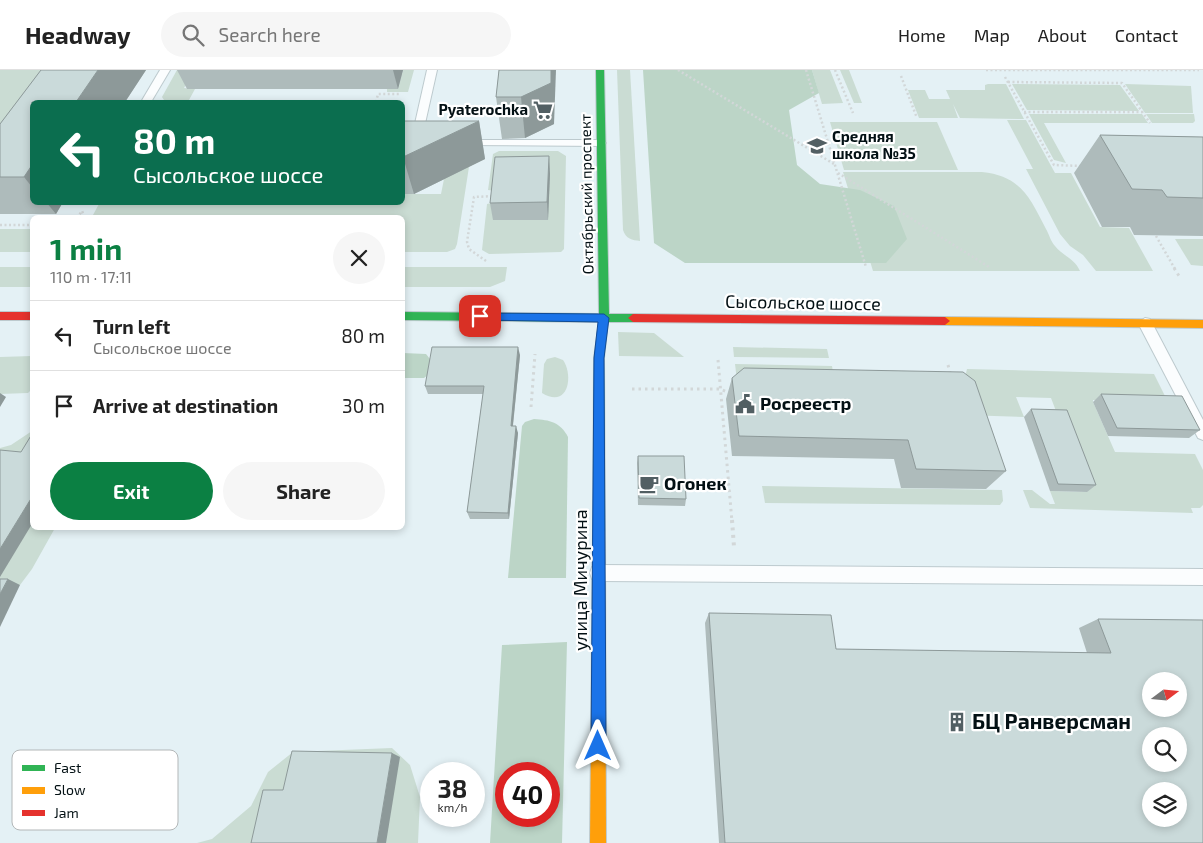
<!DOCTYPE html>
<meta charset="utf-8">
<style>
:root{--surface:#fff;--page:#f6f6f6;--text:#222;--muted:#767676;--line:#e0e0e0;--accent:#0b8043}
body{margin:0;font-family:"Exo 2",sans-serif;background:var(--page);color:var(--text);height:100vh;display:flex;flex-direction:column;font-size:19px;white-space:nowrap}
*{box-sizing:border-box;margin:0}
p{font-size:16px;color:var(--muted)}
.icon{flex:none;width:28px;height:28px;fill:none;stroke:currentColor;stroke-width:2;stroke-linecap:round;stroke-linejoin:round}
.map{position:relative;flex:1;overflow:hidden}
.side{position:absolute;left:30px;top:145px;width:375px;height:315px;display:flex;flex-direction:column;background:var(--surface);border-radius:8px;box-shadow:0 2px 8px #0003}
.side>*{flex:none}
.hud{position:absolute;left:30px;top:30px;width:375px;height:105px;border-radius:8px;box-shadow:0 2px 8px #0003;background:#0b6e4f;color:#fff;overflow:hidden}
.needle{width:32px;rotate:74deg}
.tools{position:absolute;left:1142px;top:602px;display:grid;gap:10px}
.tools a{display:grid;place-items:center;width:45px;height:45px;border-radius:50%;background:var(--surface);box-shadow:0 2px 8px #0003;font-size:25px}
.speed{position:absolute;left:420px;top:692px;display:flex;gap:10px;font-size:25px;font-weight:700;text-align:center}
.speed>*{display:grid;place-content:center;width:65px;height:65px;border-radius:50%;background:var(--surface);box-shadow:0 2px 8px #0003;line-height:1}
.speed small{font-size:12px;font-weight:400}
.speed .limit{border:8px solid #d22;background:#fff;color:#111}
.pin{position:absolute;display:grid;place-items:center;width:42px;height:42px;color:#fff;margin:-21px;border-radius:10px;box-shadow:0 2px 8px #0006}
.me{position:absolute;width:55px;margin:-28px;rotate:0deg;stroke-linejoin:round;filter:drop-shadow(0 0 4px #0008)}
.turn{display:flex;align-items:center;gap:18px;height:105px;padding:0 20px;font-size:22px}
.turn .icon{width:65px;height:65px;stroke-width:2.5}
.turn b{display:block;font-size:35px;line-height:42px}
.round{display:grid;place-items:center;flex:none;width:52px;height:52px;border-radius:26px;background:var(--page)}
.summary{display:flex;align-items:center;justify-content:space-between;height:85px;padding:0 20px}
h1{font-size:30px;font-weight:700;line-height:38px;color:var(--accent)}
.action{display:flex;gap:10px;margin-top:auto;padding:10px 20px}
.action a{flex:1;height:58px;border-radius:30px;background:var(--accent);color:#fff;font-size:20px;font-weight:700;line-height:58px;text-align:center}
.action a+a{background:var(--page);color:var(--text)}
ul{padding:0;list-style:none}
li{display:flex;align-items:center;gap:15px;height:70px;padding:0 20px;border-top:1px solid var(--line)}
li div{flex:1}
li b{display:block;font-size:19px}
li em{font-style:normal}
header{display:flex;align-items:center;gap:30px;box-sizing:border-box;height:70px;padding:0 25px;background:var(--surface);border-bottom:1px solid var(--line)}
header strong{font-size:24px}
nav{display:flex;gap:28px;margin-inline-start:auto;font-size:18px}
.search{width:350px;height:45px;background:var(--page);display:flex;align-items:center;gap:12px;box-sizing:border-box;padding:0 18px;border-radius:28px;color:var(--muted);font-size:19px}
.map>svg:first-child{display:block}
.green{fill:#cadcd3}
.forest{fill:#bcd5c7;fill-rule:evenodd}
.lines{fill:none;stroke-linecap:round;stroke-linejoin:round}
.lane-casing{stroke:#bdcace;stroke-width:2}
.fast-casing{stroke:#bdcace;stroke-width:2}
.slow-casing{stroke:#bdcace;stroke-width:2}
.jam-casing{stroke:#bdcace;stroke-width:2}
.path-far2{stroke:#d2d7d8;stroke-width:2.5;stroke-dasharray:2 2.5;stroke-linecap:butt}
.path-far1{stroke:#d2d7d8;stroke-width:3;stroke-dasharray:2.5 4;stroke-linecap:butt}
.path{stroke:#d2d7d8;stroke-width:4;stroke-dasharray:3 4.5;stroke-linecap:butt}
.lane{fill:#fbfdfe;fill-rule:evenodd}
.fast{fill:#30b455;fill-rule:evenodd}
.slow{fill:#ff9f0a;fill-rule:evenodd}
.jam{fill:#e5322d;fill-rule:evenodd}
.wall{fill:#aebbbb}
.shaded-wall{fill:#8d9999}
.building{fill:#cadada;stroke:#8d9999;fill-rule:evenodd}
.route{fill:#1a73e8;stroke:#114b97}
.labels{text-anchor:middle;stroke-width:4.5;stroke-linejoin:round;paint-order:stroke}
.far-poi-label{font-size:15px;font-weight:bold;fill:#031014;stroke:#fff;text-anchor:end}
.far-street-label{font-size:15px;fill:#031014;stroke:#fff}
.street-label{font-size:18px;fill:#031014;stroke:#fff}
.poi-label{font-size:18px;font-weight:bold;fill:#031014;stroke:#fff;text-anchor:start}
.near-poi-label{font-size:21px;font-weight:bold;fill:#031014;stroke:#fff;text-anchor:start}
.key{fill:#fff;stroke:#b3b7b8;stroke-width:1}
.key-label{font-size:14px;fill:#031014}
</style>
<header>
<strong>Headway</strong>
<div class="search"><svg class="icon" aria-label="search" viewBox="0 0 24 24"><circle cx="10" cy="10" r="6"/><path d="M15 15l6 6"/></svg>Search here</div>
<nav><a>Home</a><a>Map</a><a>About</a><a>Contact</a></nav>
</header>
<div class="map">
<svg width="1203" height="773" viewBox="0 0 1203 773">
<rect width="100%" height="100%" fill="#e4f1f5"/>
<!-- green -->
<g class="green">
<polygon points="0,0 92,0 32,32 0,133"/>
<polygon points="177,0 194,0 184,18 195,19 189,30 164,30 162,27"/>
<polygon points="403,0 414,0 408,22 387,22 387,19 398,19"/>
<path d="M 617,0 L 630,0 L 640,171 C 632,170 626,169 623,160 Z"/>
<polygon points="812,0 830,0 843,33 822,34"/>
<polygon points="840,0 849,0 862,33 854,33"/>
<polygon points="988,14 1006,14 1024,49 960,48 953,34 958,48 919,48 908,20 925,20 929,29 950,29 946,20 985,20 985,15"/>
<polygon points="1012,14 1120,15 1139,41 1027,40"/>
<polygon points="1125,14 1191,16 1193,43 1145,43"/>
<polygon points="1029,44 1142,44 1148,53 1044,53 1066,93 1054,90"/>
<polygon points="1146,44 1194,44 1195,51 1193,53 1152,53"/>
<polygon points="1007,50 1026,50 1055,103 1071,103 1100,157 1129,158 1153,201 1096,201 1083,185 1070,176 1060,164 1026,99 1033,99"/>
<polygon points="830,52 937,52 958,100 844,100"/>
<polygon points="499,81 558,81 566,86 564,179 561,182 489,184 482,180 487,134 495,132 496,121 488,120 493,84"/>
<polygon points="471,84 457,174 455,179 447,182 403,182 402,148 95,148 93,145 100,132 402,132 403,124 441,124 448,89"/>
<path d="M 843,102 L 982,102 C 1021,106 1030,128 1046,159 C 1049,164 1051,172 1055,176 C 1063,186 1075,189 1080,201 L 873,201 Z"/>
<rect x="0" y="159" width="32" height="23"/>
<polygon points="1175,169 1203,169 1203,196 1191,195"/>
<rect x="0" y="197" width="32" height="20"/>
<polygon points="402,197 507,197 505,211 490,217 403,217"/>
<polygon points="618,262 654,263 684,287 619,286"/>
<polygon points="733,277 827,279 829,288 734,287"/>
<polygon points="32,286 32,319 28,323 0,324 0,287"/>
<path d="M 555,287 L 563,290 C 574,306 568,339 542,323 L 544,294 L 547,289 Z"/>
<polygon points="735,294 832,296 836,321 738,319"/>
<polygon points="967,299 1154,304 1166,328 1164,332 1093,330 1093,332 1115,382 1195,384 1203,400 1203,435 1200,438 1191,438 1193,443 1030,438 1023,420 1032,420 1050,434 1055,434 1050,421 1087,422 1051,328 1016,327 1024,347 963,345 959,332"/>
<polygon points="32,361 32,458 55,458 32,499 20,515 0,514 0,378 11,375"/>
<polygon points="762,416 1002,420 1003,431 1000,435 765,433"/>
<polygon points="392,678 410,695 420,727 418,773 197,773 212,769 251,736 268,702 293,682"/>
</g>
<!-- forest -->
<g class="forest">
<polygon points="643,0 812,0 819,23 789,40 797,95 820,114 860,120 894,136 907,169 886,193 685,193 654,173"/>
<polygon points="403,283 426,284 430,289 429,304 424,308 403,308"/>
<path d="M 534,349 C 550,350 560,352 568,367 L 566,508 L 508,508 L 522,356 L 525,352 Z"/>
<path d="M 567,572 L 562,773 L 490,773 L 502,575 ZM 506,704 L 549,704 L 549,746 L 506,746 Z"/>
</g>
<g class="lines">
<defs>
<g id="lane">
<polygon points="160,0 170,0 151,32 141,32"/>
<polygon points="427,0 437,0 424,58 419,61 414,58"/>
<polygon points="464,70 601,70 606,73 601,76 460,75 459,73"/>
<polygon points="1145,248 1150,249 1203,350 1203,370 1198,368 1138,253"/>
<polygon points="598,495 1203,499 1203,515 598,511 592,509 590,503 592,497"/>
</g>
<polygon id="fast" points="596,0 604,0 609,244 633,244 638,248 633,252 608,252 604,288 605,462 603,466 599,467 595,466 593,462 594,288 599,252 402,250 402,242 599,244"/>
<g id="slow">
<polygon points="945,247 1203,250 1203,258 945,255 940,251"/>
<polygon points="599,457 603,458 605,462 606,773 590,773 593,462 595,458"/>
</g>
<g id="jam">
<rect x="0" y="242" width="32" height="8"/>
<polygon points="633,244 945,247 950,251 945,255 633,252 628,248"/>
</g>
</defs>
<!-- lane casing -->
<use href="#lane" class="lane-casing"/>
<!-- fast casing -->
<use href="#fast" class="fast-casing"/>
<!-- slow casing -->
<use href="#slow" class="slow-casing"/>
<!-- jam casing -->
<use href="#jam" class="jam-casing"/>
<!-- path-far2 -->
<g class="path-far2">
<polyline points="678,0 834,94"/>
<polyline points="806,0 866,197"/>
<polyline points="835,0 853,43"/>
<polyline points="986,0 1199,0"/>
<polyline points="901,6 917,48"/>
<polyline points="1005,7 1054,95 1082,96"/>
<polyline points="1008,12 1122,13 1150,53"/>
<polyline points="376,32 378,24 401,24"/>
<polyline points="1024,42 1142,42"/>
<polyline points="838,103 989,197"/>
<polyline points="77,148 82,141 85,148"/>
<polyline points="0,155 32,155"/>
<polyline points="1156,166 1175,199"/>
<polyline points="486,191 469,179 467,172 474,127 495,126"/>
</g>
<!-- path-far1 -->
<g class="path-far1">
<polyline points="1174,198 1181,209"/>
<polyline points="718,290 732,452"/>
<polyline points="948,295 951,306"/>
<polyline points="632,319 720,319 730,323"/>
<polyline points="531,337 535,284"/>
</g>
<!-- path -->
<polyline class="path" points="732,450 734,477"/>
<!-- lane -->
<use href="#lane" class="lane"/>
<!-- fast -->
<use href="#fast" class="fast"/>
<!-- slow -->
<use href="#slow" class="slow"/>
<!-- jam -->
<use href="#jam" class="jam"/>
</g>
<!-- wall -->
<g class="wall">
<polygon points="41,0 146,0 125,32 32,32 32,132 63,132 56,144 0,144 0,54"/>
<polygon points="177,0 403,0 398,19 187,19"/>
<polygon points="499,0 554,54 525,68 502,69 496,27"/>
<polygon points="402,51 479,51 485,89 414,124 402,124"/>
<polygon points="1100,65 1203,67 1203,166 1134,165 1130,157 1102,157 1074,103"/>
<polygon points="549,86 550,104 548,150 493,150 490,133"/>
<polygon points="520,285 513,356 518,363 509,449 470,449 467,442 483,324 428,324 425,316"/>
<polygon points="732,308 1006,401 986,419 901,418 894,389 732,386 726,329"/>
<polygon points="1101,324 1200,360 1189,368 1108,366 1093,332"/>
<polygon points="1031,339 1096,415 1087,422 1050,421 1024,347"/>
<polygon points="638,386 686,429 685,436 638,435 637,393"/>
<polygon points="709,543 836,579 1087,583 1079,558 1098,549 1203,773 719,773 705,553"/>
</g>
<!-- shaded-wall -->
<g class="shaded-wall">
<polygon points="98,0 146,0 125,32 76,32"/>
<polygon points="393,0 403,0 398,19"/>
<polygon points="551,0 556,0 554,54 525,68 521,27"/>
<polygon points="479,51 485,89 414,124 403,87"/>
<polygon points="549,86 550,104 548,150 547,132"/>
<polygon points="32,95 32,117 24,107"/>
<polygon points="46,132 63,132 56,144"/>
<polygon points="518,277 520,285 512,363 511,356"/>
<polygon points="0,323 6,327 0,337"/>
<polygon points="516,356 518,363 509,449 508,443"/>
<polygon points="32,427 32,454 0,507 0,479"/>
<polygon points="8,509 20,515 0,557 0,524"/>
<polygon points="392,683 400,687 386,773 377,773"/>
</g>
<!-- building -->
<g class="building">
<polygon points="41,0 98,0 76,32 32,32 32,95 24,107 0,107 0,54"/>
<polygon points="499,0 551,0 551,13 521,27 496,27"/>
<polygon points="402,51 479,51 403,87 402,87"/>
<polygon points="1100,65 1203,67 1203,128 1167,127 1162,120 1132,119"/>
<polygon points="549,86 547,132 490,133 495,87"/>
<polygon points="432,277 518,277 511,356 516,356 508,443 467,442 484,316 425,316"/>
<polygon points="744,298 963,302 975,311 1006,401 916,399 908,370 739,366 732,308"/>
<polygon points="1101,324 1182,326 1200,360 1117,358"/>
<polygon points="1031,339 1067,340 1096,415 1058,414"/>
<polygon points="32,364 32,427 0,479 0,380 21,382"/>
<polygon points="638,386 684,386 686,429 639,428"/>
<polygon points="0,509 8,509 0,524"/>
<path d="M 709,543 L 831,545 L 836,579 L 1111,583 L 1098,549 L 1203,550 L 1203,773 L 725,773 ZM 1151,611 L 1179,611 L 1179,639 L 1151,639 ZM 1151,666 L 1179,666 L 1179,694 L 1151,694 ZM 1151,721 L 1179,721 L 1179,749 L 1151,749 Z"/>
<polygon points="292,681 392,683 377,773 251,773 263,720 283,720"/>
</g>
<!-- route -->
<polygon class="route" points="480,243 604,244 609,248 604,288 606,676 603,681 598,683 593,681 591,676 594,288 598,252 480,250 475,246"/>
<!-- icons -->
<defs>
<symbol id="supermarket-bare" viewBox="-9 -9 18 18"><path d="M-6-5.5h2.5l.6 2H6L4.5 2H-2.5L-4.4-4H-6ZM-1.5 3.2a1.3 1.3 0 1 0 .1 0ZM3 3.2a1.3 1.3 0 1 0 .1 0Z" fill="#525f63" stroke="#fff" stroke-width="2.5" paint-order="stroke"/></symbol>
<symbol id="school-bare" viewBox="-9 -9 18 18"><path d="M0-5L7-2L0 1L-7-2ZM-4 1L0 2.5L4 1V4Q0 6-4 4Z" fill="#525f63" stroke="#fff" stroke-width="2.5" paint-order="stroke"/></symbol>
<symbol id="civic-bare" viewBox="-9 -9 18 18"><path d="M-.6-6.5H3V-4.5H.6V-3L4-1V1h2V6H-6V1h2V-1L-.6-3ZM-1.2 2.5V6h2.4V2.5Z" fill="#525f63" stroke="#fff" stroke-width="2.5" paint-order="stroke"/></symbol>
<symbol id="cafe-bare" viewBox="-9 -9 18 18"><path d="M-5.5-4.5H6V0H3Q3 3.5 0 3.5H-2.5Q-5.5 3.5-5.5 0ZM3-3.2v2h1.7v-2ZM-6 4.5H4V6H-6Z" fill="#525f63" stroke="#fff" stroke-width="2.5" paint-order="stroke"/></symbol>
<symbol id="building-bare" viewBox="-9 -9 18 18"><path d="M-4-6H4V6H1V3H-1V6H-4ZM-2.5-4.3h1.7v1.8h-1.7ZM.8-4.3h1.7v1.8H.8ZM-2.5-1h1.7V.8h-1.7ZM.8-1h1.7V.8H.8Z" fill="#525f63" stroke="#fff" stroke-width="2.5" paint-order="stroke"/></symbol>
</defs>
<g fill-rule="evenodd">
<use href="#supermarket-bare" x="529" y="26" width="28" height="28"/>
<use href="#school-bare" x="803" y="62" width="28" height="28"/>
<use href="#civic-bare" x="731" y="320" width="28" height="28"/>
<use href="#cafe-bare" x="635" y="400" width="28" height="28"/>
<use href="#building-bare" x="943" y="638" width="28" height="28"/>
</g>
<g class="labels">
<!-- far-poi labels -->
<g class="far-poi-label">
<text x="528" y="45">Pyaterochka</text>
<text x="832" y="72" text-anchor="start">Средняя<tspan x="832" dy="17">школа №35</tspan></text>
</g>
<!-- far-street labels -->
<g class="far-street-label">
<text transform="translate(587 124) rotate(-91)" y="5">Октябрьский проспект</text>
</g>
<!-- street labels -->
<g class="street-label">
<text transform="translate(803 233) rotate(1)" y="6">Сысольское шоссе</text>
<text transform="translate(581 510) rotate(-90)" y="6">улица Мичурина</text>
</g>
<!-- poi labels -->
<g class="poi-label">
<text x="760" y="340">Росреестр</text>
<text x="664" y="420">Огонек</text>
</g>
<!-- near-poi labels -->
<g class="near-poi-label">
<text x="972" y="659">БЦ Ранверсман</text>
</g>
</g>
<!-- legend -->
<rect x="12" y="680" width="166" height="80" rx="8" class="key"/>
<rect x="22" y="695" width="23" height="6" fill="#30b455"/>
<rect x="22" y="717" width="23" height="7" fill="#ff9f0a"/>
<rect x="22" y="740" width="23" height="6" fill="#e5322d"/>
<g class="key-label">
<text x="54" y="703">Fast</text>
<text x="54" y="725">Slow</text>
<text x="54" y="748">Jam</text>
</g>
</svg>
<div class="tools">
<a><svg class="needle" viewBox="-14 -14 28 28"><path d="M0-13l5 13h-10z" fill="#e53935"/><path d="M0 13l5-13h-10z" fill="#767676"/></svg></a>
<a><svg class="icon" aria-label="search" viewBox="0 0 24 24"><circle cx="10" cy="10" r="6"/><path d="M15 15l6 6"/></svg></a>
<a><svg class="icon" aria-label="layers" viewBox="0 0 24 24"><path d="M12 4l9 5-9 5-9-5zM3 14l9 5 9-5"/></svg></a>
</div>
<div class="speed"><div>38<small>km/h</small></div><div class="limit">40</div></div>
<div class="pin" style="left:480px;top:246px;background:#d93025"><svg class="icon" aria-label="arrive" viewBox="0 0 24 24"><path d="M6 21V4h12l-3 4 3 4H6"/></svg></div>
<svg class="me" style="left:598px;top:676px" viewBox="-20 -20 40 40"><path d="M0-17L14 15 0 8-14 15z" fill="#1a73e8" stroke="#fff" stroke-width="4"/></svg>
<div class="hud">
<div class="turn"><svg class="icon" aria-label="left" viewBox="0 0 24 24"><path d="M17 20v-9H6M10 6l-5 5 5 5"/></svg><div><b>80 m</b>Сысольское шоссе</div></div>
</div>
<section class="side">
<div class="summary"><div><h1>1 min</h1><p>110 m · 17:11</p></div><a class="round"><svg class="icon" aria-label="close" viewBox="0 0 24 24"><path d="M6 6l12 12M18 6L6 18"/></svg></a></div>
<ul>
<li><svg class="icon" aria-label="left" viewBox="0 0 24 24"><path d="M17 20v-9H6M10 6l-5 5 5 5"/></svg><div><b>Turn left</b><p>Сысольское шоссе</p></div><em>80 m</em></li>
<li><svg class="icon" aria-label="arrive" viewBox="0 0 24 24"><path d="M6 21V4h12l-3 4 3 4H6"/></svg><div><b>Arrive at destination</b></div><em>30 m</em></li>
</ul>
<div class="action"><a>Exit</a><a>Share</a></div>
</section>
</div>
